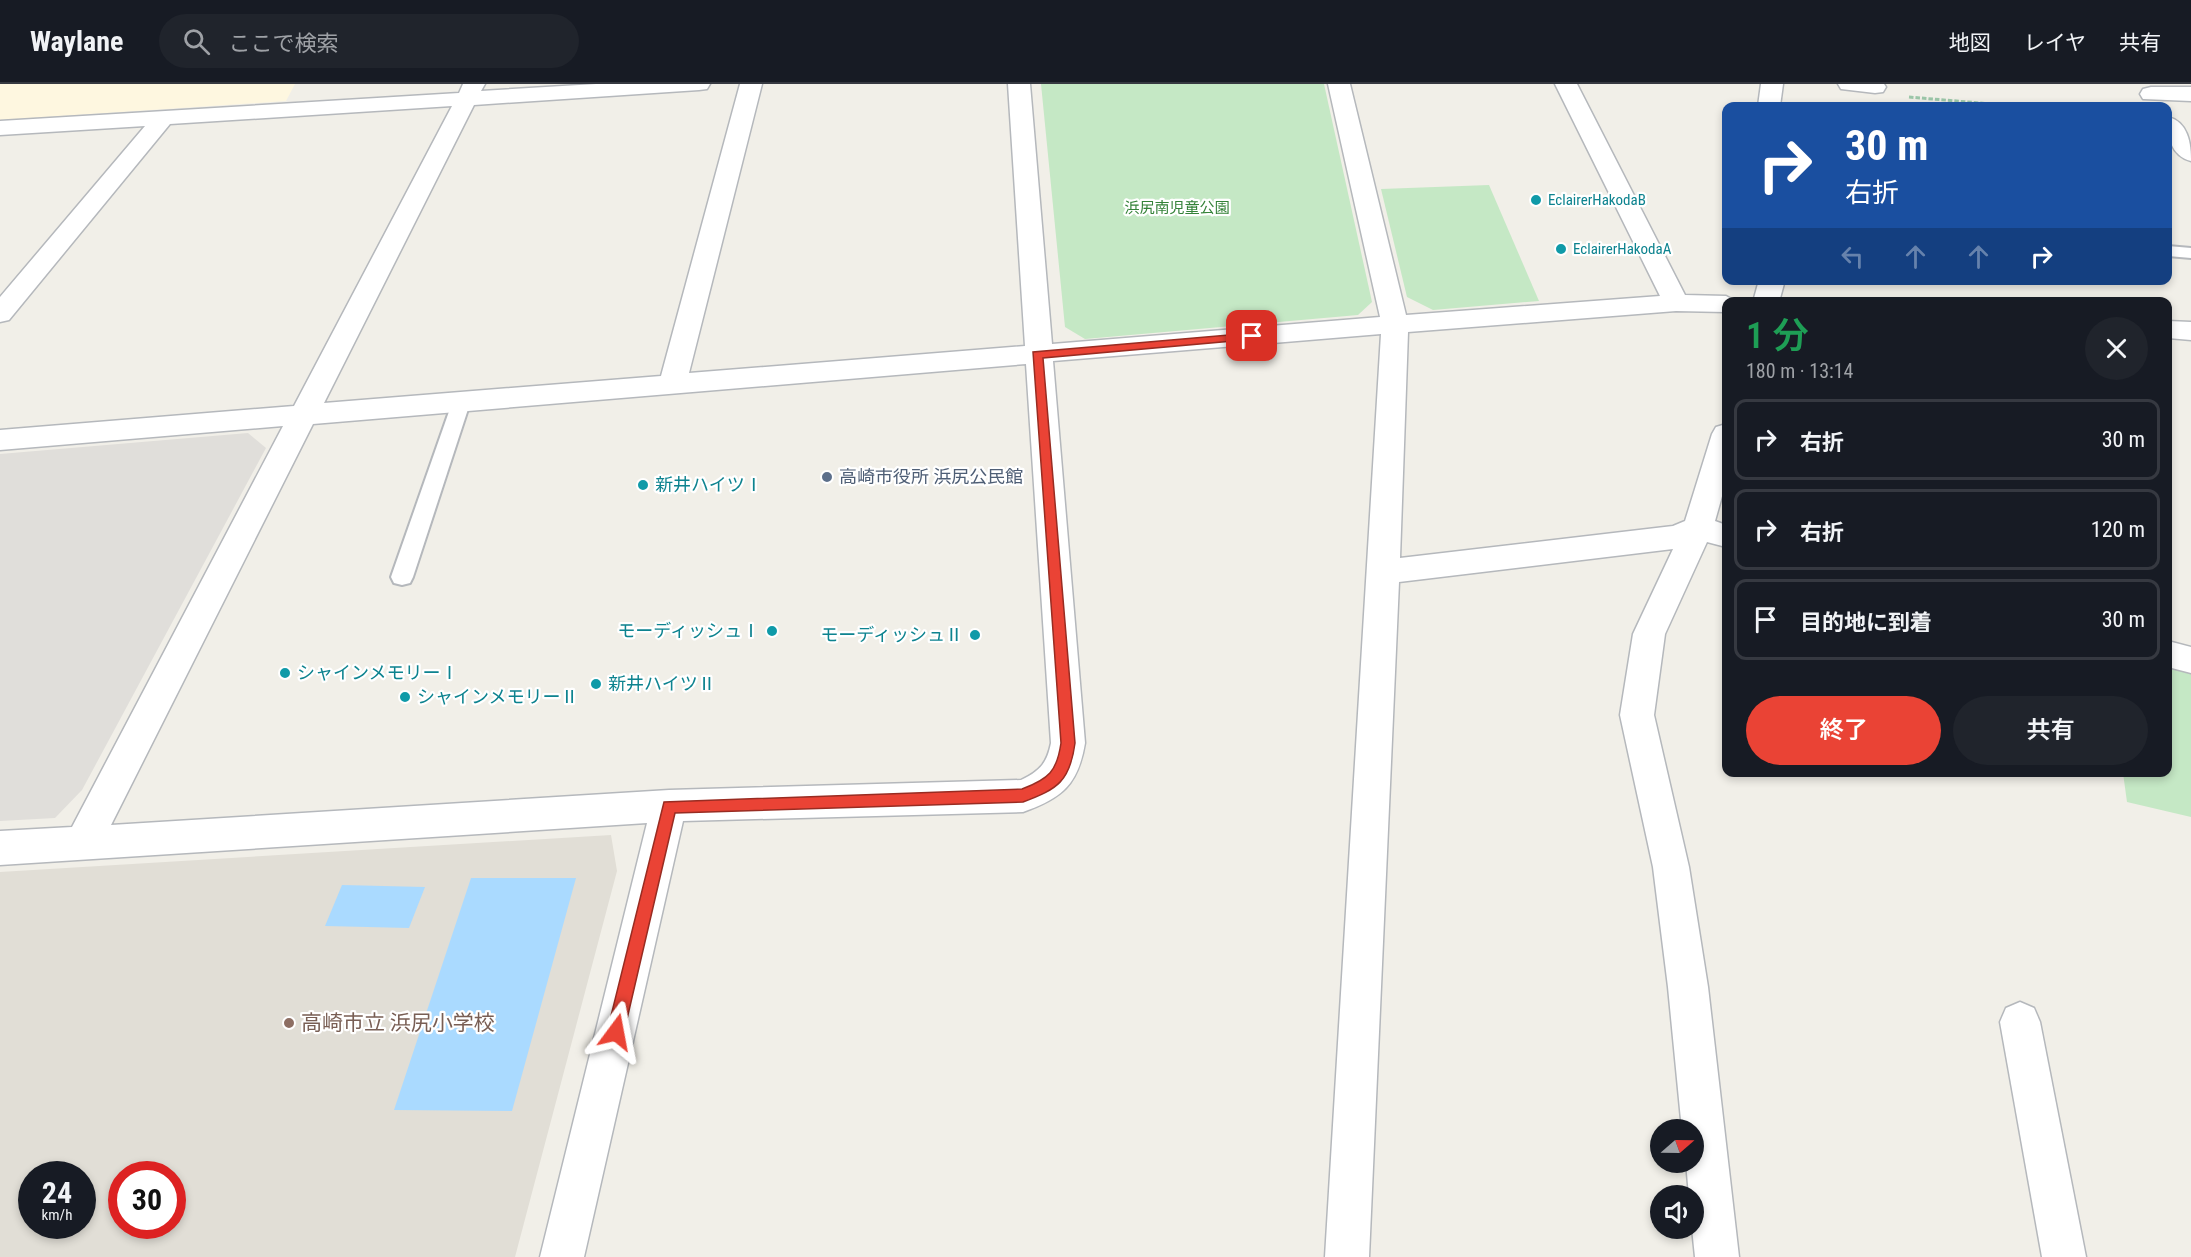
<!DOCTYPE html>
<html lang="ja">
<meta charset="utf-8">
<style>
:root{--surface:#171b24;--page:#20242c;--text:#f1f3f6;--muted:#9ea1a6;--line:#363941;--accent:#ea4335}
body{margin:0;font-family:"Roboto Condensed","Noto Sans JP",sans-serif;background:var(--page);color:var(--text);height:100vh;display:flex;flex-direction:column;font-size:22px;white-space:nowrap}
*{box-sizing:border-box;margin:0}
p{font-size:20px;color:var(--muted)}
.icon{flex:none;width:33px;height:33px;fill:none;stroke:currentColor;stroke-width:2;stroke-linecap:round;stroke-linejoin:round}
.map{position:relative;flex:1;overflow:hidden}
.panel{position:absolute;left:1722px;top:213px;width:450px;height:480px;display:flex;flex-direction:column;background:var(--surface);border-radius:12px;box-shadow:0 3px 9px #0003}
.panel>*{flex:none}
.hud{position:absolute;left:1722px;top:18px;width:450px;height:183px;border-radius:12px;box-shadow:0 3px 9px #0003;background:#1a4fa0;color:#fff;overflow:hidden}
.needle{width:39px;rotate:70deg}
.buttons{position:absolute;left:1650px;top:1035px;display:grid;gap:12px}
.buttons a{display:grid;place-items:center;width:54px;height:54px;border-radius:50%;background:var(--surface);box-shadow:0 3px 9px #0003;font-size:30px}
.speed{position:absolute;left:18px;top:1077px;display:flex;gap:12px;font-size:30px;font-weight:700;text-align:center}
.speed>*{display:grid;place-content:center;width:78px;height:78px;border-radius:50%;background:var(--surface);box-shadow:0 3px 9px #0003;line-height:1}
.speed small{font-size:15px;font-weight:400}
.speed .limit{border:9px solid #d22;background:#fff;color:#111}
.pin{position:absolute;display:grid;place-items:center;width:51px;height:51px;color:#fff;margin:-26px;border-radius:12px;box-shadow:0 3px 9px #0006}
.me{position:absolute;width:66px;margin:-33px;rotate:13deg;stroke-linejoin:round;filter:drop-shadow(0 0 4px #0008)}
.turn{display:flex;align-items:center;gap:21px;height:126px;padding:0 24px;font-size:27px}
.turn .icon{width:78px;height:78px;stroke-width:2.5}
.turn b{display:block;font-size:42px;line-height:51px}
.lanes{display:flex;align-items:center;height:57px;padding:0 24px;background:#0003;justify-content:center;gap:30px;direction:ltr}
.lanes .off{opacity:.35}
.round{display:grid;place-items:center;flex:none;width:63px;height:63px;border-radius:32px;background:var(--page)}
.overview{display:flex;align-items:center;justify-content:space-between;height:102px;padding:0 24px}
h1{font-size:36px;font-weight:600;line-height:45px;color:#1e9e55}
.action{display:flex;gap:12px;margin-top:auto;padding:12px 24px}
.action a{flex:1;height:69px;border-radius:36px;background:var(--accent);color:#fff;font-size:24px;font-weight:600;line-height:69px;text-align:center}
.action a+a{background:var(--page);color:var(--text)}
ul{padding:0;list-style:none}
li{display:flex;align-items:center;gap:18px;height:81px;margin:0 12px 9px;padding:0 12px;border:3px solid var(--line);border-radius:12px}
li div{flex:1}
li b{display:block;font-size:22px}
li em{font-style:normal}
header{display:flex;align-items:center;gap:36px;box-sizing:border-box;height:84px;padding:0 30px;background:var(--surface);border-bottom:2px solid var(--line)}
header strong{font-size:28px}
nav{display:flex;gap:33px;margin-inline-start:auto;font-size:21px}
.search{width:420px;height:54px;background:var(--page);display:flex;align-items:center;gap:15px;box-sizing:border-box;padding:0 21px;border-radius:33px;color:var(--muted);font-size:22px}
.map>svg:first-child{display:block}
.commercial{fill:#fef7e0}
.industrial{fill:#e0deda}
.education{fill:#e1ded6;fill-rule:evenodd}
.green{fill:#c5e8c5}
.water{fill:#aadaff}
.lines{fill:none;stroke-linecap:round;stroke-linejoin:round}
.lane-casing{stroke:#b5b8bc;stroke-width:4}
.street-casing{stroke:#b5b8bc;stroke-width:3}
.path{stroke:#9cc7a9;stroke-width:3;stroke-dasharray:4.5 2;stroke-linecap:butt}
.lane{fill:#fff;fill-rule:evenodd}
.street{fill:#fff;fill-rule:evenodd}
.route{fill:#ea4335;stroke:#982c22;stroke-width:1.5}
.culture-dot{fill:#0f9aa8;stroke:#fff;stroke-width:2}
.service-dot{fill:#5c6f8a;stroke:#fff;stroke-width:2}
.education-dot{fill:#8d6e63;stroke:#fff;stroke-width:2}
.labels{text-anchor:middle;stroke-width:4.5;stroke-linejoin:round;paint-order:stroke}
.far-culture-label{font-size:15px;fill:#0d838f;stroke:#fff;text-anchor:start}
.far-park-label{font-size:15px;fill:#348238;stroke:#fff}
.service-label{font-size:18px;fill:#4e5e75;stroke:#fff;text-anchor:start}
.culture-label{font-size:18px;fill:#0d838f;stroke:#fff;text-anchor:start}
.near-education-label{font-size:21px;fill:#785e54;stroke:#fff;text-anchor:start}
</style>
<header>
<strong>Waylane</strong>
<div class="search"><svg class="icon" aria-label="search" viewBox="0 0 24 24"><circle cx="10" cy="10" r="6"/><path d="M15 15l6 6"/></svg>ここで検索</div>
<nav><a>地図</a><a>レイヤ</a><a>共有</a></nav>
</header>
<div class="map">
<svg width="2191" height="1173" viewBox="0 0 2191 1173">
<rect width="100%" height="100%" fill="#f1efe8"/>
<!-- commercial -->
<polygon class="commercial" points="0,0 295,0 286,17 0,36"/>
<!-- industrial -->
<polygon class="industrial" points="248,349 266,364 82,706 55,734 0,737 0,370"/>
<!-- education -->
<path class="education" d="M 611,751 L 617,787 L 515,1173 L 0,1173 L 0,788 ZM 32,1090 L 82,1090 L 82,1142 L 32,1142 ZM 122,1090 L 172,1090 L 172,1142 L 122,1142 Z"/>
<!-- green -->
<g class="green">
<polygon points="1041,0 1324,0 1372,218 1358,231 1085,255 1065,243"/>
<polygon points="1489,101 1539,217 1433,226 1407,213 1381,105"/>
<polygon points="2168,578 2191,584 2191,733 2127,718 2123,689 2168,688"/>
</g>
<!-- water -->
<g class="water">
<polygon points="471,794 576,794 512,1027 394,1026"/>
<polygon points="342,801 425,803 409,844 325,842"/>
</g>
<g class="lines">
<defs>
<g id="lane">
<polygon points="2168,162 2191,164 2191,174 2168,172"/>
<polygon points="461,312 468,314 470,319 413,493 410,499 402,501 394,499 391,493 452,319 454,314"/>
</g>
<g id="street">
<path d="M 463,0 L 485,0 L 481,7 L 596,0 L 710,0 L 707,5 L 699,6 L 474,21 L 324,319 L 661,292 L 740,0 L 762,0 L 689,289 L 1025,262 L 1008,0 L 1030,0 L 1052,260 L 1380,233 L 1328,0 L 1350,0 L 1406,231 L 1660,212 L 1555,0 L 1577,0 L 1685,211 L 1726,212 L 1737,218 L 1726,218 L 1726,228 L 1676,227 L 1408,248 L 1400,474 L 1673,442 L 1685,437 L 1712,350 L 1716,343 L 1726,340 L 1726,398 L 1715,437 L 1726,441 L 1726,463 L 1707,458 L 1665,550 L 1654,631 L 1689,783 L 1708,903 L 1739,1173 L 1695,1173 L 1692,1144 L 1694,1112 L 1689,1112 L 1686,1078 L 1694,1078 L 1694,1046 L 1682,1046 L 1668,903 L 1653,783 L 1620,631 L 1633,550 L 1673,465 L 1399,498 L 1369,1173 L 1325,1173 L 1381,250 L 1053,277 L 1085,659 C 1078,701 1062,714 1023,728 L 683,737 L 584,1173 L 540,1173 L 647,739 L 0,781 L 0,747 L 72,743 L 283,342 L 0,366 L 0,346 L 294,322 L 452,22 L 170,40 L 9,236 L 0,238 L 0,213 L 145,42 L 0,51 L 0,37 L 459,9 ZM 1026,280 L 1051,659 C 1047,679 1040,687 1021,696 L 669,706 L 111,741 L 313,340 Z"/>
<polygon points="1761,0 1783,0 1780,22 1758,22"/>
<polygon points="1838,0 1884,0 1886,3 1883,8 1875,9 1841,5"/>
<polygon points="2151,3 2191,3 2191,17 2143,15 2140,10 2143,5"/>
<path d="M 2168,33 C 2188,38 2191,59 2191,77 C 2171,72 2166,51 2168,33 Z"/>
<polygon points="1759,196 1785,196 1779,218 1753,218"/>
<polygon points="2168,237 2191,238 2191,256 2168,254"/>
<polygon points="2168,557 2191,563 2191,589 2168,583"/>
<polygon points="2020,918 2034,924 2040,938 2086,1173 2042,1173 2000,938 2006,924"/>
</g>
</defs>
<!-- lane casing -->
<use href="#lane" class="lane-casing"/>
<!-- street casing -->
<use href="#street" class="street-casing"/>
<!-- path -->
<polyline class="path" points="1909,13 2015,22"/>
<!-- lane -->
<use href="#lane" class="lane"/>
<!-- street -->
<use href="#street" class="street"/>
</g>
<!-- route -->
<path class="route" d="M 1252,249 L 1255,250 L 1255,255 L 1043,274 L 1075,659 C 1070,697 1058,705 1023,718 L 675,729 L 624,948 L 621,954 L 616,956 L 610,954 L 607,948 L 664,718 L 1022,705 C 1049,695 1057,687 1061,659 L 1033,268 Z"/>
<!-- markers -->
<g class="culture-dot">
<circle cx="1536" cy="116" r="6"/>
<circle cx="1561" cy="165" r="6"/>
<circle cx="643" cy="401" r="6"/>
<circle cx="772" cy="547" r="6"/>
<circle cx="975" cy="551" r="6"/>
<circle cx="285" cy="589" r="6"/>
<circle cx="596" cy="600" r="6"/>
<circle cx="405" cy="613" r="6"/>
</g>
<circle class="service-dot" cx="827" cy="393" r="6"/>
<circle class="education-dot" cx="289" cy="939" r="6"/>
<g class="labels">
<!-- far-culture labels -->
<g class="far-culture-label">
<text x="1548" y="121">EclairerHakodaB</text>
<text x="1573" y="170">EclairerHakodaA</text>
</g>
<!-- far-park labels -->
<g class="far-park-label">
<text x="1177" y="129">浜尻南児童公園</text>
</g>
<!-- service labels -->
<g class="service-label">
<text x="839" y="399">高崎市役所 浜尻公民館</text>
</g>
<!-- culture labels -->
<g class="culture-label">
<text x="655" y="407">新井ハイツⅠ</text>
<text x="760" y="553" text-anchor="end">モーディッシュⅠ</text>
<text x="963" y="557" text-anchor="end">モーディッシュⅡ</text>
<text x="297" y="595">シャインメモリーⅠ</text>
<text x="608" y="606">新井ハイツⅡ</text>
<text x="417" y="619">シャインメモリーⅡ</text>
</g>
<!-- near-education labels -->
<g class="near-education-label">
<text x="301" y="946">高崎市立 浜尻小学校</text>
</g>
</g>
</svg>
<div class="buttons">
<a><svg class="needle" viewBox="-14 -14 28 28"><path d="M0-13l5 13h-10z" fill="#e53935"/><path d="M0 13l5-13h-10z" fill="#9ea1a6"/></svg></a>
<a><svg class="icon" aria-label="sound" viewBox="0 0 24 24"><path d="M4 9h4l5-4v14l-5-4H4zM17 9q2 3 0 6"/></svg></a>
</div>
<div class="speed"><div>24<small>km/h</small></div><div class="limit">30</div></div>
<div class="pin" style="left:1252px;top:252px;background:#d93025"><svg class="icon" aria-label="arrive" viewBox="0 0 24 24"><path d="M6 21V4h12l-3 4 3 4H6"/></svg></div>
<svg class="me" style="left:616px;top:948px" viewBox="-20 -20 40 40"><path d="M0-17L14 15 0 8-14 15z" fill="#ea4335" stroke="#fff" stroke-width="4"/></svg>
<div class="hud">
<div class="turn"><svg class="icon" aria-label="right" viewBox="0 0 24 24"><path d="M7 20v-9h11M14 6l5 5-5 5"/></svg><div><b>30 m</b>右折</div></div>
<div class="lanes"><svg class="icon off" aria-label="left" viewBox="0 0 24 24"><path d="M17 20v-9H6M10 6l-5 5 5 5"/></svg><svg class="icon off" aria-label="ahead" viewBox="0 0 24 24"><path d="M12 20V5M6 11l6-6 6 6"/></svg><svg class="icon off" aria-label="ahead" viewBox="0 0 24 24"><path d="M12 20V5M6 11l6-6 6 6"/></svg><svg class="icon" aria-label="right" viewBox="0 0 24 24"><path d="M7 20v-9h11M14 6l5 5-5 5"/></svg></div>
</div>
<section class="panel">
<div class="overview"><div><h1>1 分</h1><p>180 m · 13:14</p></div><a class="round"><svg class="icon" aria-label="close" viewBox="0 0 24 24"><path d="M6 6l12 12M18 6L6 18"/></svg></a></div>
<ul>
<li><svg class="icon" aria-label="right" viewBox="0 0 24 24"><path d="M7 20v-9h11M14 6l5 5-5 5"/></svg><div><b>右折</b></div><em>30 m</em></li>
<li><svg class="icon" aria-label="right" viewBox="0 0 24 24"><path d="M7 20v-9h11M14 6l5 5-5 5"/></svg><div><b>右折</b></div><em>120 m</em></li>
<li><svg class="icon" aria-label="arrive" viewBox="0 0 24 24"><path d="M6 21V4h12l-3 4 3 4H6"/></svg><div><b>目的地に到着</b></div><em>30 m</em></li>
</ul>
<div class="action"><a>終了</a><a>共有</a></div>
</section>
</div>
